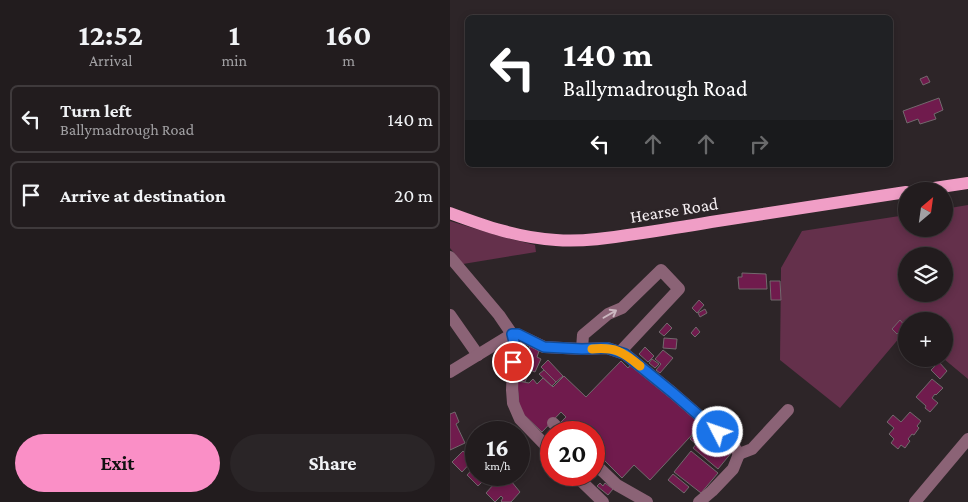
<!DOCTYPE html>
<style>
:root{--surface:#221c1e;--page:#2a2527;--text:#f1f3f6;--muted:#a2a1a4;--line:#3f3a3c;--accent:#fa8fc6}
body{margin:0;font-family:"Crimson Pro",serif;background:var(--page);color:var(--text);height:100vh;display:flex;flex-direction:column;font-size:19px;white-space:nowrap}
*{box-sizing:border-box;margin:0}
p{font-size:16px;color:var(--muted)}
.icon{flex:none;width:28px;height:28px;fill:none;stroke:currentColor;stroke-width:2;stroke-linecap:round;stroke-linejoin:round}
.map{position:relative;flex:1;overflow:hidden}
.panel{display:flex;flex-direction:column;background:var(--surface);width:450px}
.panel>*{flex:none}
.hud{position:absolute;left:15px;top:15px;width:428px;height:152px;border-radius:8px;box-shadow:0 2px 8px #0003,0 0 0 1px var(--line);background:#202124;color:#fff;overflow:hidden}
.needle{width:32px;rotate:29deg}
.buttons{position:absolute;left:448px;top:182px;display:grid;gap:10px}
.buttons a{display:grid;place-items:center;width:55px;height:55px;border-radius:50%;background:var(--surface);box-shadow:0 2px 8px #0003,0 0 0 1px var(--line);font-size:25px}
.speed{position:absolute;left:15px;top:421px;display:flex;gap:10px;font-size:25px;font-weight:700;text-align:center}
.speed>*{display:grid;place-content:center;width:65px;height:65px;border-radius:50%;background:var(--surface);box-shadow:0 2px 8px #0003,0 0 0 1px var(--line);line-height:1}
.speed small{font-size:12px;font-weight:400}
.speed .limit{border:8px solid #d22;background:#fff;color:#111}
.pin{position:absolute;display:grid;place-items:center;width:42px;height:42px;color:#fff;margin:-21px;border:2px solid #fff;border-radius:50%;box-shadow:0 1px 5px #0007}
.me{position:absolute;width:55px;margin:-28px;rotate:311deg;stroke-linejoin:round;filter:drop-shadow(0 0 4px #0008)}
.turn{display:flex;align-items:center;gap:18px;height:105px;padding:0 15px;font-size:22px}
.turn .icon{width:65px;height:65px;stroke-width:2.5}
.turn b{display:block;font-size:35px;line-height:42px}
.lanes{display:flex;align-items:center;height:48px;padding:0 15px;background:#0003;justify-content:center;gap:25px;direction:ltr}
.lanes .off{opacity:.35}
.eta{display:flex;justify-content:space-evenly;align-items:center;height:85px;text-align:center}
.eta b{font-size:30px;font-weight:700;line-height:35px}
.button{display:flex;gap:10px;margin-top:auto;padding:10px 15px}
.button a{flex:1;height:58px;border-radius:30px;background:var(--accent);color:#111;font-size:20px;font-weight:700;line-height:58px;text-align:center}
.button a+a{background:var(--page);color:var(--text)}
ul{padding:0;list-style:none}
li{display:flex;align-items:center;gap:15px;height:68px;margin:0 10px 8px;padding:0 5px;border:2px solid var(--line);border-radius:8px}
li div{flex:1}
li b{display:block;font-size:19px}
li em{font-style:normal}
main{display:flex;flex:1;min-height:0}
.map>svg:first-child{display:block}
.green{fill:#64304b;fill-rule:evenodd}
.building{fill:#701b4d;stroke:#72696d}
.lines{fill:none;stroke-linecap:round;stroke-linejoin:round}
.minor{stroke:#8b6376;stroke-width:12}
.major{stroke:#f09ec6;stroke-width:12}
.oneway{stroke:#cbb7c0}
.route-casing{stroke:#114b97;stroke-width:12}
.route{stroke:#1a73e8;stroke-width:9}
.slow{stroke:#f59e0b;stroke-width:9}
.labels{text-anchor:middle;stroke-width:5;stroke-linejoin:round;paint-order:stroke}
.street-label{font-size:18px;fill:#f5eff2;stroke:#2d2528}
</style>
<main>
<section class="panel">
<div class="eta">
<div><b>12:52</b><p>Arrival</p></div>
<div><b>1</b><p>min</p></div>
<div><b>160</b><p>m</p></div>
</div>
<ul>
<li><svg class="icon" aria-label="left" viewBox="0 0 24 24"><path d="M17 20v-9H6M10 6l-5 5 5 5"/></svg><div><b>Turn left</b><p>Ballymadrough Road</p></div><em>140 m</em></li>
<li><svg class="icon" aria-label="arrive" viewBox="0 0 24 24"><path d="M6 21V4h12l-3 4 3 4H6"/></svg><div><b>Arrive at destination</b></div><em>20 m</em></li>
</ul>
<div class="button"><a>Exit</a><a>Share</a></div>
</section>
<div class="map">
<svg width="518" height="502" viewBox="0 0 518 502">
<rect width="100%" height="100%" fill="#2d2528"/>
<!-- green -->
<g class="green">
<path d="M 518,205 L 518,379 L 494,359 L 494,321 L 456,321 L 456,330 L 390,408 L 330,360 L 331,268 L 352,231 L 456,215 L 456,229 L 494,229 L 494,209 ZM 456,256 L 494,256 L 494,294 L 456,294 Z"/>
<polygon points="0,221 49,236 85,245 86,252 13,264 0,248"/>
</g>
<!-- building -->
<g class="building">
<polygon points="477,76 480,82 473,85 470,79"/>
<polygon points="489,98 493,110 484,114 486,119 470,124 468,119 457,123 453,111"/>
<polygon points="292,273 316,274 317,289 289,289 288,277 292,277"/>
<polygon points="320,281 330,281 331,300 321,300"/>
<polygon points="249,300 254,305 247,313 242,308"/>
<polygon points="255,309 257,313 250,317 248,313"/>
<polygon points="450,320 455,326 447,334 442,329"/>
<polygon points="217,323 222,328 214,336 209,332"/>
<polygon points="246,327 250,332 245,337 241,333"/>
<polygon points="214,338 227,339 226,349 213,348"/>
<polygon points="80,346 89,351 87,357 91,359 85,372 80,370 75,382 66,380 67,375"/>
<polygon points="195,347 204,356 198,362 189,354"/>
<polygon points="213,350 223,358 210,373 206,370 211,364 205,359"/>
<polygon points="202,359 209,364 205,368 199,363"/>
<polygon points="98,360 113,376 106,382 91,367"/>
<polygon points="171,361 178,368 182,363 251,425 200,480 184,465 172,478 144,450 144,432 125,432 122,429 118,432 109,424 116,417 111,412 92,432 72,413 69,405 67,381 79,383 83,379 87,384 93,378 103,387 114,376 136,397"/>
<polygon points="489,362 497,371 490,379 481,370"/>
<polygon points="94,370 106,382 102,386 89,374"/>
<polygon points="482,379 493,388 486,395 485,394 482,398 488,403 480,412 475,408 476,406 466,397"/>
<polygon points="5,412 9,422 6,424 15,443 0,450 0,414"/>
<polygon points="460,412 471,421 467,426 469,428 464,435 462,434 458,439 460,441 455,448 451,445 448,449 441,443 444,439 439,434 444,428 437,422 443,415 451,422"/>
<polygon points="250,427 256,432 246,444 240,439"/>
<polygon points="257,431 282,452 268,469 243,448"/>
<polygon points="13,451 23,460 12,472 2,462"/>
<polygon points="241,451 268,473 251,493 224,472"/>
<polygon points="26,465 26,475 37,475 38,476 28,486 17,475"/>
<polygon points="223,474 239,487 234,493 218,480"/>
<polygon points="52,475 59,482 61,481 70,492 61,502 52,502 51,501 53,498 51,496 45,502 36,493"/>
<polygon points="150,483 153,486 155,483 163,489 158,495 147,486"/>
</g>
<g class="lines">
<!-- minor -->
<g class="minor">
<polyline points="0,257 49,315 62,334 64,343 62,390 63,403 70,419 101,451"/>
<polyline points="0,315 28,355"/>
<polyline points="132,349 133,335 158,314 172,308 211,270 229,289 170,352"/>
<polyline points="0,372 62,334 67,334 94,347 132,349 157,348 175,354 223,393 283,445 289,454 283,469 262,491 249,502"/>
<polyline points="103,423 112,432"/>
<polyline points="289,454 302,449 338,410"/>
<polyline points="144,463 167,485 197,502"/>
<polyline points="125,475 153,502"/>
<polyline points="465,502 518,439"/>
</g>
<!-- major -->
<g class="major">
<polyline points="464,191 518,183"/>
<path d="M 0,213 C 35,226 69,238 106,240 C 130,242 154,239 178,235 C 206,231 233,227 261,222 C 326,212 391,202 456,192"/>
</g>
</g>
<!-- one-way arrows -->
<defs><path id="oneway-shaft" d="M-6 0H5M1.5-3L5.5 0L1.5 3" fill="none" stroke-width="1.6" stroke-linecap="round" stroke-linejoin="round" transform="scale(1.25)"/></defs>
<use class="oneway" href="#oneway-shaft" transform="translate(160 314) rotate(-30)"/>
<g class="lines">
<defs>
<polyline id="route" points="63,362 64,342 62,334 68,334 94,347 132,349 157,348 175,354 223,393 268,432"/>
</defs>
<!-- route casing -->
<use href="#route" class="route-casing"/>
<!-- route -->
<use href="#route" class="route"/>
<!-- slow -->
<path class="slow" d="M 142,349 C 165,347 172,351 190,366"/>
</g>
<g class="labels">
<!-- street labels -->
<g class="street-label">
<text transform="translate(224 210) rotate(-9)" y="6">Hearse Road</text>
</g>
</g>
</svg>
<div class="buttons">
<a><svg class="needle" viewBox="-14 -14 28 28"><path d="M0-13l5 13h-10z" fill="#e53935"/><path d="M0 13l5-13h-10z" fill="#a2a1a4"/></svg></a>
<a><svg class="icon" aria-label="layers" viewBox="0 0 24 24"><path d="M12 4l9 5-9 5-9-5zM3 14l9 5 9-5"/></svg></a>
<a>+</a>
</div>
<div class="speed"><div>16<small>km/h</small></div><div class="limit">20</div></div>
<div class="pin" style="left:63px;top:362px;background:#d93025"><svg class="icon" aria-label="arrive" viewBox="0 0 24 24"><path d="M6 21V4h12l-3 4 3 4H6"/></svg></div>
<svg class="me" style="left:268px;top:432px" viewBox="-20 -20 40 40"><circle r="17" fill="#1a73e8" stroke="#fff" stroke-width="3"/><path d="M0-11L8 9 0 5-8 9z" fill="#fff"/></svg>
<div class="hud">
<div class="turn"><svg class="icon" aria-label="left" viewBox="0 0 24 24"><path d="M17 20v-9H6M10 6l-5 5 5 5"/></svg><div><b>140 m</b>Ballymadrough Road</div></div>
<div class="lanes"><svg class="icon" aria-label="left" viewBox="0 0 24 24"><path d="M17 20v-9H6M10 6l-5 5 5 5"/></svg><svg class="icon off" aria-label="ahead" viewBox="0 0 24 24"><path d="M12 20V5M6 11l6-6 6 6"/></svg><svg class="icon off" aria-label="ahead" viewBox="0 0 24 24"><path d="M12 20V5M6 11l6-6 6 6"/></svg><svg class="icon off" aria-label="right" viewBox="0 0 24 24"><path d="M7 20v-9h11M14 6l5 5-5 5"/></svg></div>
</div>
</div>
</main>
